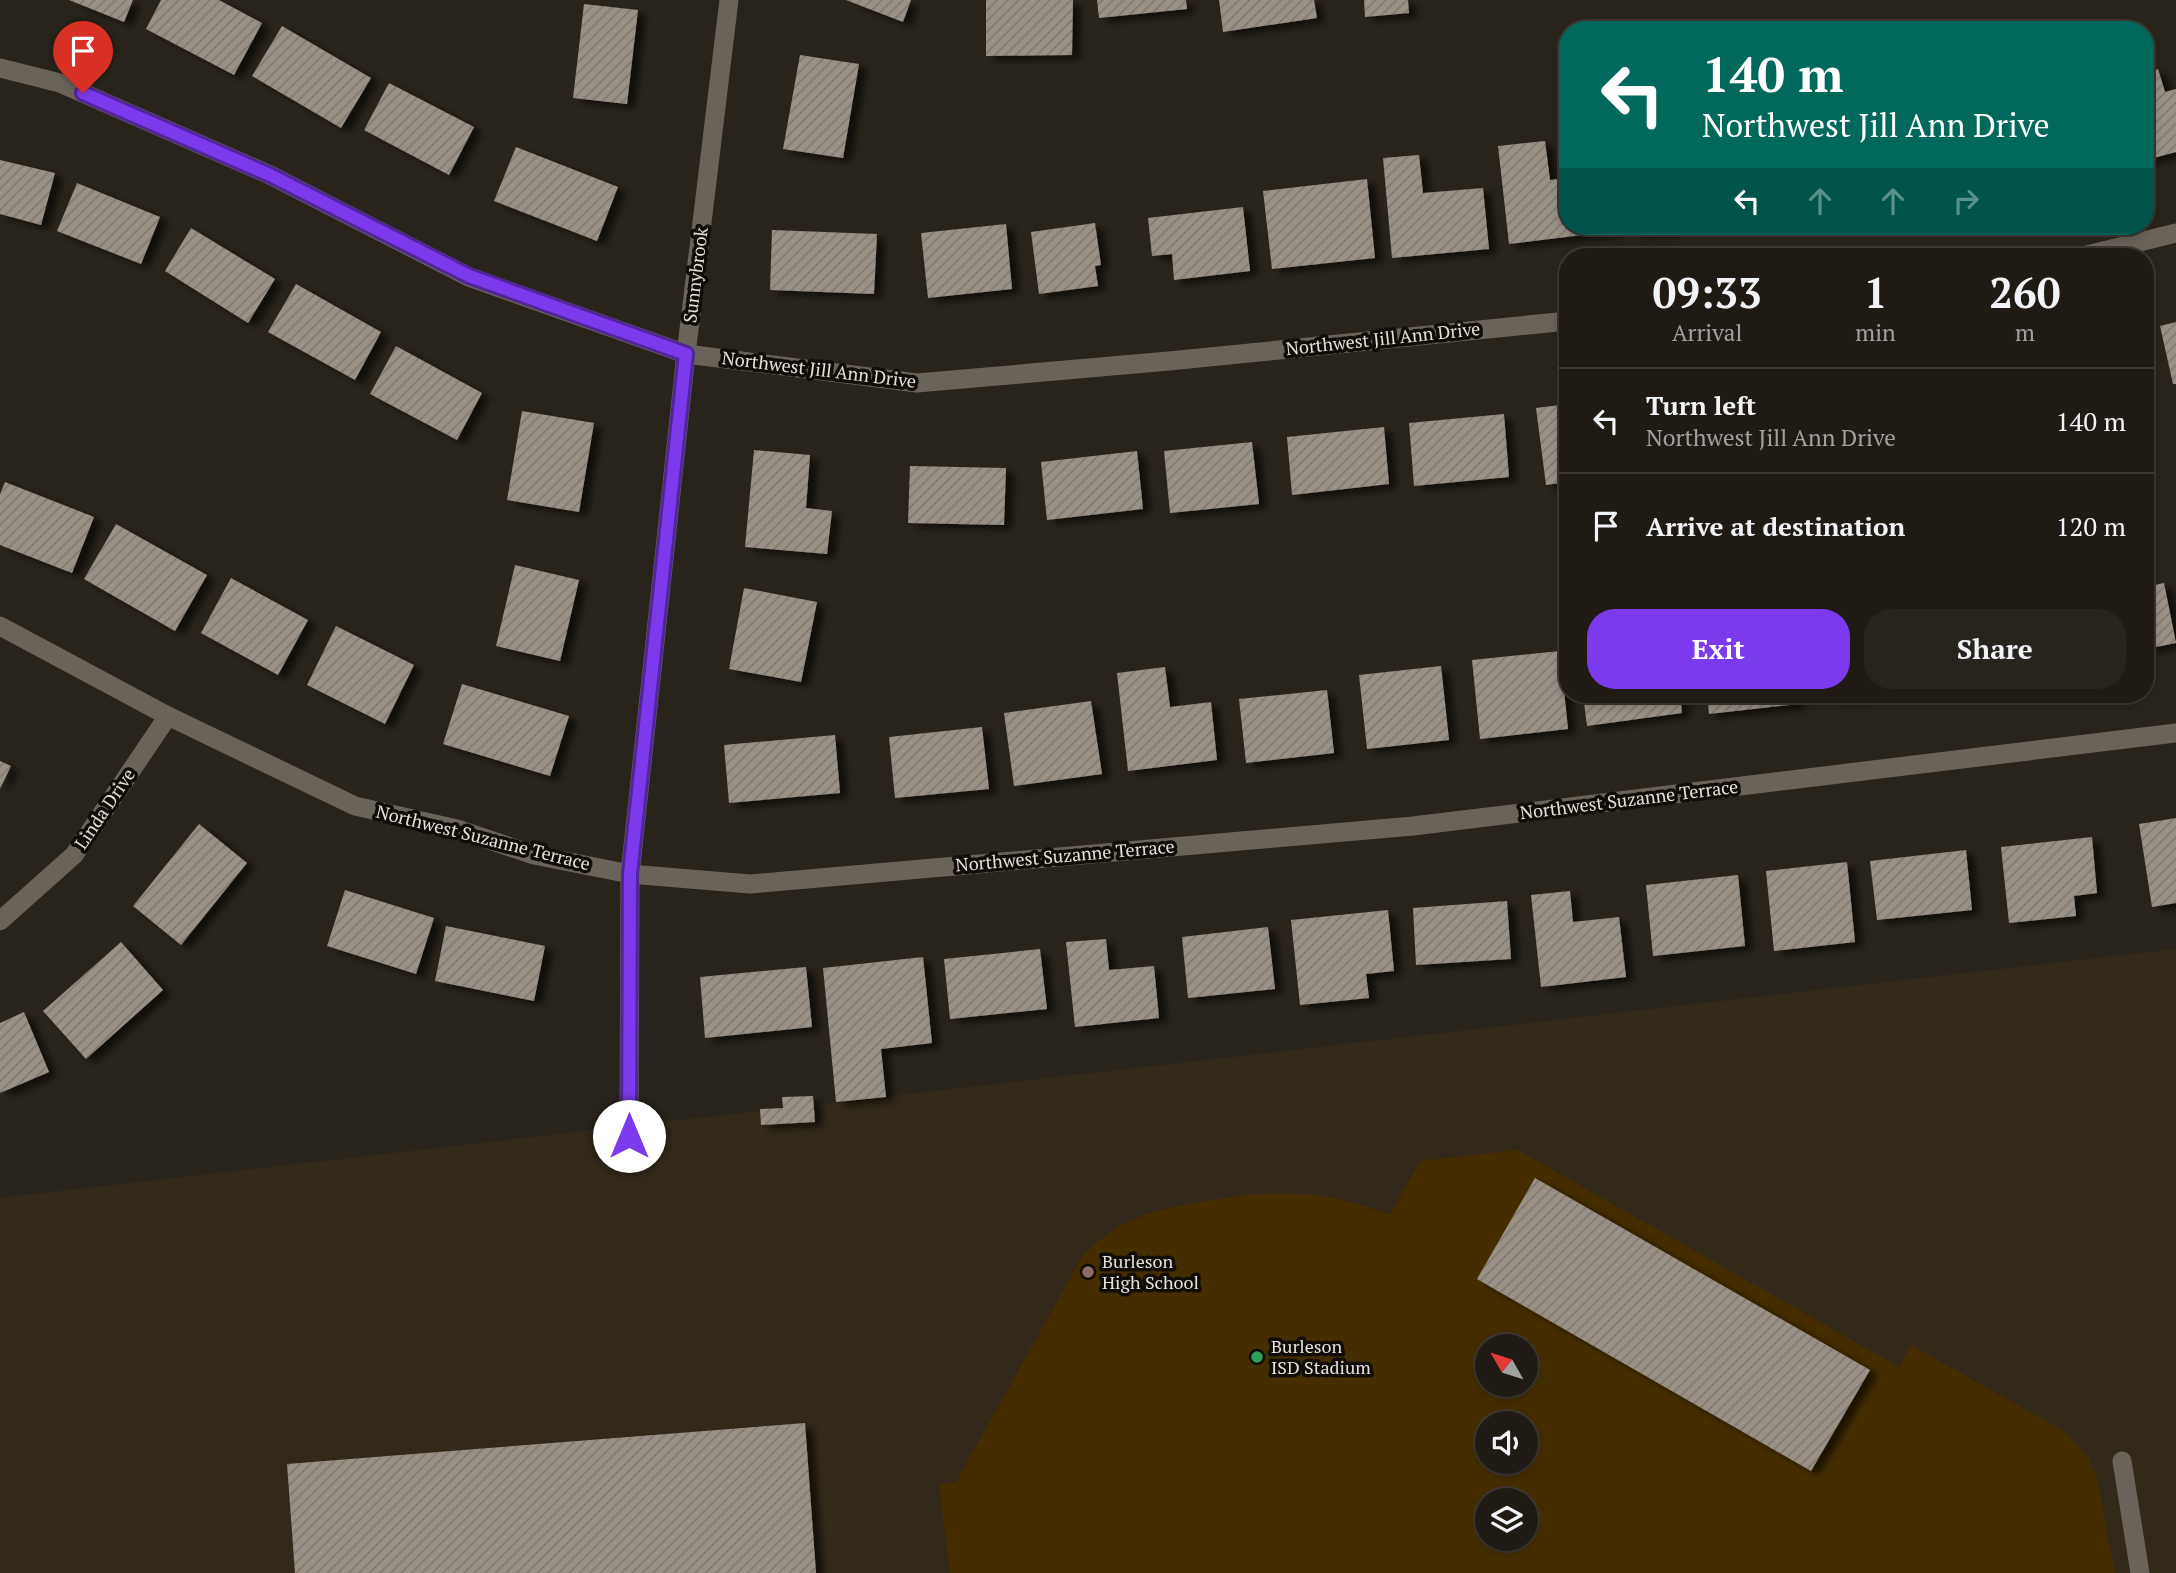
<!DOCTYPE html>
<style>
:root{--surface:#1f1b14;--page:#27241d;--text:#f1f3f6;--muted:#a1a1a0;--line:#3c3934;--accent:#7c3aed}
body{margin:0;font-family:"PT Serif",serif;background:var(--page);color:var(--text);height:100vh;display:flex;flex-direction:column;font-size:26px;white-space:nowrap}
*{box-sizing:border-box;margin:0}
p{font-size:23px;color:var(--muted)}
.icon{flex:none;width:38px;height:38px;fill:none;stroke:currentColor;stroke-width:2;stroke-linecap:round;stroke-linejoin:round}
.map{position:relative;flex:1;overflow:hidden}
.panel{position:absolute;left:1559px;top:248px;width:595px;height:455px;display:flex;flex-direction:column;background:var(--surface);border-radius:28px;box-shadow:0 4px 10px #0003,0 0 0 2px var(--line)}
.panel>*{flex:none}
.banner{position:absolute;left:1559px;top:21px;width:595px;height:214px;border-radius:28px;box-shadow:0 4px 10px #0003,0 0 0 2px var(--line);background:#00695c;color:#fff;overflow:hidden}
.needle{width:46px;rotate:309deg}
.tools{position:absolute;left:1475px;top:1334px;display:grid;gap:14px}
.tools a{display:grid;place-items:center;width:63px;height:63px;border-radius:50%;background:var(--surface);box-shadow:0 4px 10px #0003,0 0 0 2px var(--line);font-size:35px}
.pin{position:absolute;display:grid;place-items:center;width:60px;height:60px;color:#fff;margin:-72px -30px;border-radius:50% 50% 50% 0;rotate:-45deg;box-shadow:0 0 7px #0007}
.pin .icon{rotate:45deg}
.me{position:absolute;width:77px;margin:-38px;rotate:0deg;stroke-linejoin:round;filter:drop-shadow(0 0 5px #0008)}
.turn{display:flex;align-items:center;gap:24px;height:147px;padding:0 28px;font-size:32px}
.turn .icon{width:91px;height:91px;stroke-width:2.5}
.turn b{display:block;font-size:49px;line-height:60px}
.lanes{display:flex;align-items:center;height:66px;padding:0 28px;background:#0003;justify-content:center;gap:35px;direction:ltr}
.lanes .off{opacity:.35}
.eta{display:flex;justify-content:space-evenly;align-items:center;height:119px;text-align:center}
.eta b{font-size:42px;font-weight:700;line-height:49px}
.action{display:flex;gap:14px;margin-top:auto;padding:14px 28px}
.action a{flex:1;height:80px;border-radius:28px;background:var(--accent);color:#fff;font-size:28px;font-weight:700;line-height:80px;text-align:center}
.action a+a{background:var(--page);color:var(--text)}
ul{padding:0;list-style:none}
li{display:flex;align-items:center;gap:21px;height:105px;padding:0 28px;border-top:2px solid var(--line)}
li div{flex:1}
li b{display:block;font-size:26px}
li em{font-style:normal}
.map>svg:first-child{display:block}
.built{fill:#32291a;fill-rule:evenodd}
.garden{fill:#442e00;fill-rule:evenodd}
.building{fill:url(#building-hatch);filter:url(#shadow)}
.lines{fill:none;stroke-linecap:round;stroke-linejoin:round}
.service{stroke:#6a6359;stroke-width:19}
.minor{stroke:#6a6359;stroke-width:19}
.route-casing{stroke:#51269a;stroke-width:18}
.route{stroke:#7c3aed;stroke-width:12}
.education-dot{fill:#8d6e63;stroke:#100d09;stroke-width:2.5}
.leisure-dot{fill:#2e9e5b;stroke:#100d09;stroke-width:2.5}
.labels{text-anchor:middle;stroke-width:7;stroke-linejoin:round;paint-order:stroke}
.street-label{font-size:18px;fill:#e5e2dc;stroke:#100d09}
.poi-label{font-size:18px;fill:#e5e2dc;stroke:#100d09;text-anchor:start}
</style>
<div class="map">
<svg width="2176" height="1573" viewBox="0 0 2176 1573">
<defs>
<pattern id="building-hatch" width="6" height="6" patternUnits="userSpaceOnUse" patternTransform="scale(1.75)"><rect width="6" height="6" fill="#999086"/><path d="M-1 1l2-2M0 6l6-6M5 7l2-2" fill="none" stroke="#807972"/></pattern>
<filter id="shadow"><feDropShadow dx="8" dy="4.5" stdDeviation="3.5" flood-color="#0009"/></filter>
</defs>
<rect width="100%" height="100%" fill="#29241b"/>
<!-- built -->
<path class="built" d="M 2176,949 L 2176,1573 L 0,1573 L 0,1198 ZM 1488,1346 L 1526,1346 L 1526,1384 L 1488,1384 ZM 1488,1423 L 1526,1423 L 1526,1461 L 1488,1461 ZM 1488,1500 L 1526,1500 L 1526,1538 L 1488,1538 Z"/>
<!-- garden -->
<path class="garden" d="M 1518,1150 L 1899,1367 L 1911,1345 L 2062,1430 L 2075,1442 L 2088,1457 L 2096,1474 L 2115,1573 L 950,1573 L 939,1484 L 956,1482 L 1082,1257 C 1119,1218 1150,1211 1201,1202 C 1274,1189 1320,1188 1390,1215 L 1420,1161 ZM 1488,1346 L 1526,1346 L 1526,1384 L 1488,1384 ZM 1488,1423 L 1526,1423 L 1526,1461 L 1488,1461 ZM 1488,1500 L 1526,1500 L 1526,1538 L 1488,1538 Z"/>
<!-- building -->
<g class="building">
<polygon points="69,0 133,0 124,22"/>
<polygon points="161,0 219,0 262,23 234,75 146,29"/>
<polygon points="846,0 911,0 903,22"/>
<polygon points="986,0 1073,0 1072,55 986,56"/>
<polygon points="1097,0 1186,0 1187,9 1099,18"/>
<polygon points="1219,0 1314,0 1317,18 1223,32"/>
<polygon points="1364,0 1408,0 1409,13 1365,17"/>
<polygon points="584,4 638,10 627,104 573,98"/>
<polygon points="282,26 371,78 341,128 252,76"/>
<polygon points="800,55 859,64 843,158 783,149"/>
<polygon points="2158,69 2165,92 2176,89 2176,152 2146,160 2146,72"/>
<polygon points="389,83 474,127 449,175 364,130"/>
<polygon points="1545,141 1550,180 1568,178 1568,226 1614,226 1615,231 1509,244 1498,146"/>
<polygon points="516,147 618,187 597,241 494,201"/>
<polygon points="1419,155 1423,193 1483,188 1489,249 1392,258 1383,158"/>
<polygon points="0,160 55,173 41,225 0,214"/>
<polygon points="1367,179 1375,258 1272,269 1263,191"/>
<polygon points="77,183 160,217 141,264 57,231"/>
<polygon points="1243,207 1250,271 1174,280 1172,254 1152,256 1148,218"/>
<polygon points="1095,223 1101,265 1095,266 1098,286 1039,294 1031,232"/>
<polygon points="1006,224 1012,289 928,298 921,233"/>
<polygon points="1636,226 1674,226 1674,229 1637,233"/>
<polygon points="191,228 275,279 248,323 165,271"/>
<polygon points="772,230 877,234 874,294 770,290"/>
<polygon points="296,284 381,332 355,380 268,332"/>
<polygon points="2176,322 2176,384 2173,384 2160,326"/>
<polygon points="396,346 482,393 457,440 370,394"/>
<polygon points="1568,404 1568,482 1546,485 1536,408"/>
<polygon points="522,411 594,423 579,512 507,500"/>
<polygon points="1504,414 1509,477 1414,486 1409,423"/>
<polygon points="1384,427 1389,484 1292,495 1287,437"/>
<polygon points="1252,442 1259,504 1170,513 1164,451"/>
<polygon points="754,450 810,455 806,508 832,511 827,554 745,547"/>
<polygon points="1137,451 1143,509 1047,520 1041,462"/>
<polygon points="910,466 1006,468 1004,525 908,523"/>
<polygon points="5,482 94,517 72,573 0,545 0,494"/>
<polygon points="116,524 207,575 175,631 84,579"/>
<polygon points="515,565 579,580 560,661 496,646"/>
<polygon points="231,578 308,620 278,675 201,633"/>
<polygon points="2164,583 2176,643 2146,649 2146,587"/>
<polygon points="744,588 817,602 801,682 729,669"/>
<polygon points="336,626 414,665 385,724 307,685"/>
<polygon points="1560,651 1568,729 1480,739 1472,660"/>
<polygon points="1441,666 1449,740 1367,749 1359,675"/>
<polygon points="1165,667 1170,707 1211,702 1217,760 1128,771 1117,673"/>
<polygon points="462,684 569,716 550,776 443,744"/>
<polygon points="1327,690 1334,753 1246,763 1239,699"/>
<polygon points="1583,695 1680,695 1682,713 1587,726"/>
<polygon points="1707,695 1797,695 1798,704 1709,714"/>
<polygon points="1834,695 1865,695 1865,697 1834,700"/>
<polygon points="1091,701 1102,774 1014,786 1004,713"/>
<polygon points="982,727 989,789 895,798 889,737"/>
<polygon points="835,735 840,793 729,803 724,745"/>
<polygon points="0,761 11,766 0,789"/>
<polygon points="2176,818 2176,903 2152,907 2139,824"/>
<polygon points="199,824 247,863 181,945 133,906"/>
<polygon points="2092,837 2097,893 2074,896 2076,916 2009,923 2001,847"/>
<polygon points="1966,850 1972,910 1877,920 1870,861"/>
<polygon points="1847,862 1855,942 1774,951 1766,871"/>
<polygon points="1738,875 1745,946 1653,956 1646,885"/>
<polygon points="345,890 434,918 416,974 327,946"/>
<polygon points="1570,891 1573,922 1619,917 1626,977 1541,987 1531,895"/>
<polygon points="1507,901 1511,959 1416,965 1413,908"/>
<polygon points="1388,910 1394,971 1366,974 1369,998 1300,1005 1291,920"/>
<polygon points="446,926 545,946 534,1001 435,981"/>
<polygon points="1268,927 1275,989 1188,998 1182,937"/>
<polygon points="1106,939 1109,970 1154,966 1159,1018 1075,1027 1066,942"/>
<polygon points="121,942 163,990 86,1059 43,1011"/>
<polygon points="1040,949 1047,1009 950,1019 944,959"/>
<polygon points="923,957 932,1043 881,1049 886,1097 836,1102 823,968"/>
<polygon points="806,967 812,1027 705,1038 700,977"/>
<polygon points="24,1012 49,1072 0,1093 0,1023"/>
<polygon points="813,1096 815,1122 761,1125 760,1109 783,1108 782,1097"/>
<polygon points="1535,1178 1870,1370 1811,1471 1477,1279"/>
<polygon points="805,1423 816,1573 295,1573 287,1464"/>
</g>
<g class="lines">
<!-- service -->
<polyline class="service" points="2122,1461 2140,1573"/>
<!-- minor -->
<g class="minor">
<polyline points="0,68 60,83 270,175 469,277 686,354 917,383 1169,361 1568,321"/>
<polyline points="2079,257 2176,233"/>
<polyline points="0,626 168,716 355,806 457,829 534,855 630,874 750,884 1413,826 2176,733"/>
<polyline points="0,921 74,855 168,716"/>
<polyline points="629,1136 630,874 686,354 729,0"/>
</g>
</g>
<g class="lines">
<defs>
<polyline id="route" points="83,93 270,175 469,276 686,354 630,874 629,1136"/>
</defs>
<!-- route casing -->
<use href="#route" class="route-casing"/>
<!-- route -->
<use href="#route" class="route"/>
</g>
<!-- markers -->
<circle class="education-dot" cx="1088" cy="1272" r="7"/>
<circle class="leisure-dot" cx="1257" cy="1357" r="7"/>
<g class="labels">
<!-- street labels -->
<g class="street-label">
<text transform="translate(696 275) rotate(-83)" y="6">Sunnybrook</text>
<text transform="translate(1383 339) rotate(-6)" y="6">Northwest Jill Ann Drive</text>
<text transform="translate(819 370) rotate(7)" y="6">Northwest Jill Ann Drive</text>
<text transform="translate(1629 800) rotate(-7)" y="6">Northwest Suzanne Terrace</text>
<text transform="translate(105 809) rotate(-56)" y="6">Linda Drive</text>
<text transform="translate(483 838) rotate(14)" y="6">Northwest Suzanne Terrace</text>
<text transform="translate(1065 856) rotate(-5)" y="6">Northwest Suzanne Terrace</text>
</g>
<!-- poi labels -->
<g class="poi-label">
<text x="1102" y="1268">Burleson<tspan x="1102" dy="21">High School</tspan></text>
<text x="1271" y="1353">Burleson<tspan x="1271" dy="21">ISD Stadium</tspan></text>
</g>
</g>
</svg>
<div class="tools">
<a><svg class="needle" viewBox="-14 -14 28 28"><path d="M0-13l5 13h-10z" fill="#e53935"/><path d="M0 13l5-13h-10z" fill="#a1a1a0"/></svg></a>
<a><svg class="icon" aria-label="sound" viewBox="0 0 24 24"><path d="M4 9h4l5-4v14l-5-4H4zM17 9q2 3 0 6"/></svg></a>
<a><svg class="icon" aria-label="layers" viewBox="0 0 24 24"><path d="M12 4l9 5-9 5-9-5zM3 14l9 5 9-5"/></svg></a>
</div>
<div class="pin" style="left:83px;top:93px;background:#d93025"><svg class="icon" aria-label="arrive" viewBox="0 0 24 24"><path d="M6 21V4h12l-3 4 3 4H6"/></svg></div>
<svg class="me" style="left:629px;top:1136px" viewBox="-20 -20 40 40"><circle r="19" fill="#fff"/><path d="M0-13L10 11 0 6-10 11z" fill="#7c3aed"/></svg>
<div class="banner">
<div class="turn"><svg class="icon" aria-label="left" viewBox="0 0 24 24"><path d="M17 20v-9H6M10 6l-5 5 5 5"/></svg><div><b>140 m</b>Northwest Jill Ann Drive</div></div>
<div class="lanes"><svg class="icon" aria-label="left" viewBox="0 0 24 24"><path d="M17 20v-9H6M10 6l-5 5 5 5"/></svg><svg class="icon off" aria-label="ahead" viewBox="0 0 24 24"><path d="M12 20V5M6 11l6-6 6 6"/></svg><svg class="icon off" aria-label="ahead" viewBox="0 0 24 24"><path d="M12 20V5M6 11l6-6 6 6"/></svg><svg class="icon off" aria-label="right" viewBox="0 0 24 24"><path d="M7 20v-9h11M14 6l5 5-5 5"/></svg></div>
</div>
<section class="panel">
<div class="eta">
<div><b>09:33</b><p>Arrival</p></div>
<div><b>1</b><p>min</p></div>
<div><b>260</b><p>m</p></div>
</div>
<ul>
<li><svg class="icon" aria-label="left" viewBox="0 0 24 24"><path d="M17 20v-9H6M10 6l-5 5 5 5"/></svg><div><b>Turn left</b><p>Northwest Jill Ann Drive</p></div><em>140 m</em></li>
<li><svg class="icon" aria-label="arrive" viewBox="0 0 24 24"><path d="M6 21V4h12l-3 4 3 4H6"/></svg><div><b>Arrive at destination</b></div><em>120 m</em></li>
</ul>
<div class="action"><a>Exit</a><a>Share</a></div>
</section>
</div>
